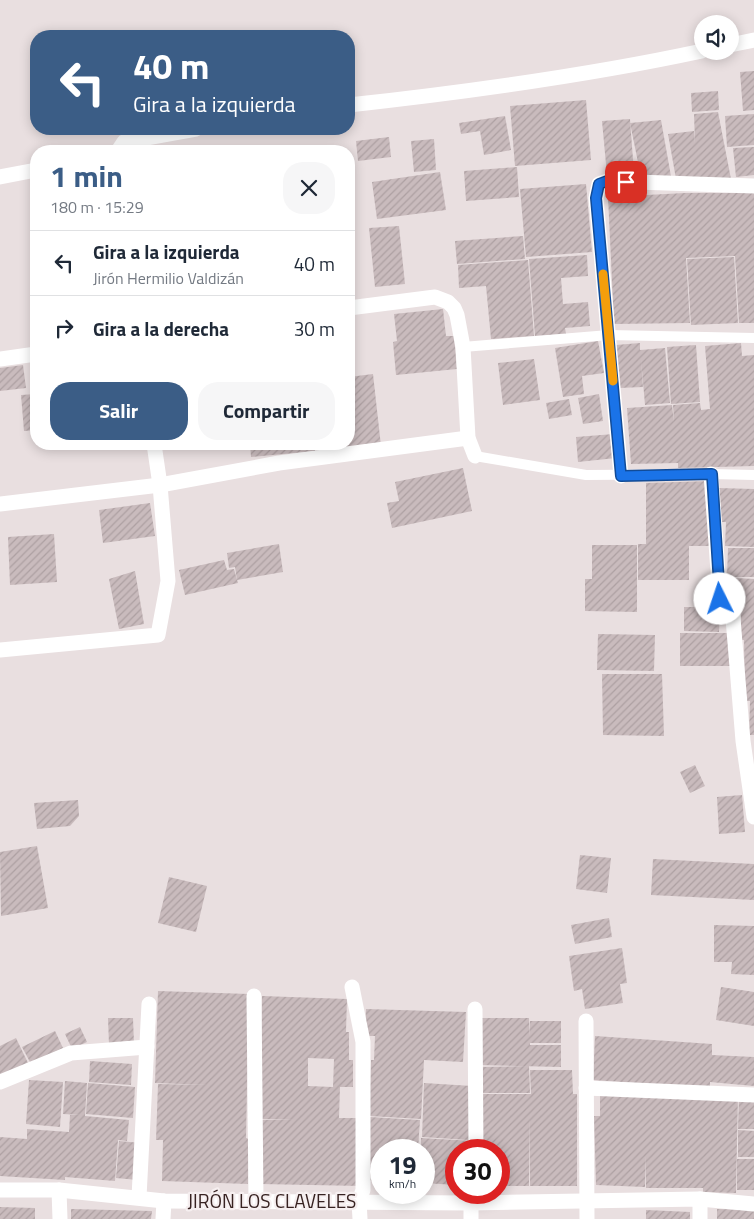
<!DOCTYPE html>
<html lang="es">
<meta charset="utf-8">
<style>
:root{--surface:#fff;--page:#f6f6f7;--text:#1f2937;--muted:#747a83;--line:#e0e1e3;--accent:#3b5d86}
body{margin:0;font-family:"Titillium Web",sans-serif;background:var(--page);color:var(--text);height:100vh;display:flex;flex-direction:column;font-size:19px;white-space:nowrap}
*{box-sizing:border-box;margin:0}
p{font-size:16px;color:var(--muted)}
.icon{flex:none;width:28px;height:28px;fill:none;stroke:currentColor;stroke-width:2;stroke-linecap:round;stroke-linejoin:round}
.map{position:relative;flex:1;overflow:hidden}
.sheet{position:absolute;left:30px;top:145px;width:325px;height:305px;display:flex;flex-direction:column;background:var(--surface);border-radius:20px;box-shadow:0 2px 12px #0003}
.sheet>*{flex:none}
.banner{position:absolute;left:30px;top:30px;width:325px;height:105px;border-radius:20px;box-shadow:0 2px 12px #0003;background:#3b5d86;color:#fff;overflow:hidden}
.buttons{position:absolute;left:694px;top:15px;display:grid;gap:10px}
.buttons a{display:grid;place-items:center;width:45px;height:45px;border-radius:50%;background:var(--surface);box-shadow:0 2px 12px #0003;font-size:25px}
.speed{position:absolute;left:370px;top:1139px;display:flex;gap:10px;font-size:25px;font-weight:700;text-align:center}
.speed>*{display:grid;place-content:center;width:65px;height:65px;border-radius:50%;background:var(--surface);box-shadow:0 2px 12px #0003;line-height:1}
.speed small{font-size:12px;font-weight:400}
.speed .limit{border:8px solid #d22;background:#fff;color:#111}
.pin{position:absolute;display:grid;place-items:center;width:42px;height:42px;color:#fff;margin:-21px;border-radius:10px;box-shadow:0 2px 8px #0006}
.me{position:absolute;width:55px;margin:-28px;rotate:356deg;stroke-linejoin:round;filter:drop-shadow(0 0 4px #0008)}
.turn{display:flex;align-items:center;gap:18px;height:105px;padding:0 20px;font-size:22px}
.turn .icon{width:65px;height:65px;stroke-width:2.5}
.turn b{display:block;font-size:35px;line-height:42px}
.round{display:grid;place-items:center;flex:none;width:52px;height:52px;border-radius:20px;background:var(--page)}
.headline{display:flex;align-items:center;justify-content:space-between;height:85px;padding:0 20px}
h1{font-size:30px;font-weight:700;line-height:38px;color:var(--accent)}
.action{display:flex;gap:10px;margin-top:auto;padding:10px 20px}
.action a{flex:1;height:58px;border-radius:20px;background:var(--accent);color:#fff;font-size:20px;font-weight:700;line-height:58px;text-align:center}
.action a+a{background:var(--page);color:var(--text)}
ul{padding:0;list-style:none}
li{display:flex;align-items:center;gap:15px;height:65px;padding:0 20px;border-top:1px solid var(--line)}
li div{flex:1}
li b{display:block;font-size:19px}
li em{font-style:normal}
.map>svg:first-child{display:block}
.building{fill:url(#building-hatch);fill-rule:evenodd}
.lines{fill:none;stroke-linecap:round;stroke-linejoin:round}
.lane{stroke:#fff;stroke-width:10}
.street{stroke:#fff;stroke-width:15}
.route-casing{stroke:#114b97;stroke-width:12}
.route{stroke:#1a73e8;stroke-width:9}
.slow{stroke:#f59e0b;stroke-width:9}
.labels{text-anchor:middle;stroke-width:4.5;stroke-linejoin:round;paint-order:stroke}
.street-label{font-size:19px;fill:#372221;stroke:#f6eff0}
</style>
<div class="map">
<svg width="754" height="1219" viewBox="0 0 754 1219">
<defs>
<pattern id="building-hatch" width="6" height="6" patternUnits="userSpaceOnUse" patternTransform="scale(1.25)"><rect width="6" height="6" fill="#c9bbbd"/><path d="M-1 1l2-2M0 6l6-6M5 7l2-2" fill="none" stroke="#ada0a2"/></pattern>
</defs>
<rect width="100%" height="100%" fill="#e9dfe0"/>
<!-- building -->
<g class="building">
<polygon points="754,71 754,110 743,111 740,72"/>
<polygon points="718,91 719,110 692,112 691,93"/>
<polygon points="586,100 591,160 515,166 510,106"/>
<polygon points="718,112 731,179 676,179 668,134 694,131 695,143 694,114"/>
<polygon points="754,114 754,145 727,147 725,116"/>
<polygon points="505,116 511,150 484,155 480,131 461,134 459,123"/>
<polygon points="630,119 634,173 607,175 602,121"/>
<polygon points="661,120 672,182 642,182 630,123"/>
<polygon points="389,137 391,157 358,161 356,141"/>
<polygon points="434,139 436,170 414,172 411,141"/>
<polygon points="754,147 754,175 736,177 733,148"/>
<polygon points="517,167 519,197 466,201 464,171"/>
<polygon points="440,172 446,210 377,219 372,182"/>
<polygon points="586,184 592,252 526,257 520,189"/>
<polygon points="685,193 754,193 754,323 739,323 735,256 686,258 690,323 614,324 608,197"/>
<polygon points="399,226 405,284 375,287 369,228"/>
<polygon points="523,236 525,259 457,264 455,241"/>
<polygon points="587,255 588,276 561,278 563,304 588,302 590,326 565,328 566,334 535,336 529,259"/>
<polygon points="734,257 738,323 691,325 687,259"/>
<polygon points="528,260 534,336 491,339 486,286 459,288 458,265"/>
<polygon points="443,309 446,336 454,336 457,369 396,375 393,342 397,341 394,314"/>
<polygon points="598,341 604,373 582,376 584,394 563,397 555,348"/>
<polygon points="640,343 640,350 665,348 670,403 645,405 641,359 643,387 619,388 616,345"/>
<polygon points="741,343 742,356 754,355 754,466 678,468 678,463 631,464 627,408 672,405 674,422 673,405 700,403 701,410 710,409 705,346"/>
<polygon points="696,345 700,402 671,404 667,347"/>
<polygon points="534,359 540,400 503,405 498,363"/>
<polygon points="23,365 26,388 0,391 0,368"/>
<polygon points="373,374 381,446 337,450 337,444 349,444 349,377"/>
<polygon points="36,394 36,430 24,431 21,395"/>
<polygon points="599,394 603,421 583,424 578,398"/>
<polygon points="569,399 572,415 549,419 546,403"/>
<polygon points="614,434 616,458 578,462 576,437"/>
<polygon points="250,444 314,444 315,451 251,457"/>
<polygon points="463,468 472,511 392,528 387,503 399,501 395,482"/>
<polygon points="711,481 711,546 689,546 689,580 638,580 638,544 646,544 646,483"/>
<polygon points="718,488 754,489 754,547 725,546 726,522 717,522"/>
<polygon points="150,503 155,536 103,543 99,510"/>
<polygon points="54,534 57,582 10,585 8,537"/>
<polygon points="279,544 283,572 237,580 235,567 229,568 227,553"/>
<polygon points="592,545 637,545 637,612 585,611 585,579 592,579"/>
<polygon points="728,548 754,548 754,577 727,577"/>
<polygon points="224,560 227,570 234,569 238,583 185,595 179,570"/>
<polygon points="135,571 144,624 119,629 109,579"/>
<polygon points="736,578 754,579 754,735 749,735 750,701 745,701 744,640 741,640 741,609 735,609"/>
<polygon points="684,607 720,607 719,632 684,631"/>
<rect x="680" y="633" width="50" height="33"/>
<polygon points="598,634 655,635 654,671 597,670"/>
<polygon points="602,674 662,674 664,736 603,735"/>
<polygon points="695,765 705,786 690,793 680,772"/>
<polygon points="742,795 745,832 719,834 717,797"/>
<polygon points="78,800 79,816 70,826 37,829 34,803"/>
<polygon points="37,846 48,908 1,916 0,852"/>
<polygon points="580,855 611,858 607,893 576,889"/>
<polygon points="653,859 754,864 754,900 651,895"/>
<polygon points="169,877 207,886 196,932 158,923"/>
<polygon points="609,918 612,937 575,944 571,925"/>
<polygon points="714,925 754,926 754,975 731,974 732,962 714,962"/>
<polygon points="622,948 627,983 620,984 623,1003 585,1009 582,989 574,991 569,956"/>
<polygon points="721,987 754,992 754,1026 716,1020"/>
<polygon points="158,991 249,994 246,1138 249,1139 248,1184 162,1181 163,1140 156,1140 158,1084 208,1085 155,1083"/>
<path d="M 262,996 L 347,999 L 346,1032 L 349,1032 L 349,1060 L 353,1060 L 353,1087 L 340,1087 L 339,1118 L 362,1118 L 362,1186 L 260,1184 L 259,1120 L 294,1119 L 260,1119 ZM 308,1058 L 334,1059 L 333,1087 L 308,1086 Z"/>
<polygon points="366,1009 466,1012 463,1062 424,1060 421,1119 369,1116 371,1060 374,1060 375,1036 365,1036"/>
<polygon points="108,1018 133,1018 134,1044 109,1045"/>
<polygon points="478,1018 529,1018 530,1036 530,1021 561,1021 561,1043 530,1043 530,1045 561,1045 561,1067 479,1065"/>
<polygon points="80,1027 87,1042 72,1049 65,1034"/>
<polygon points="55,1031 63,1048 31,1064 22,1047"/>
<polygon points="595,1036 712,1044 712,1055 754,1057 754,1086 710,1082 710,1088 593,1080"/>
<polygon points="16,1038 28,1063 0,1077 0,1046"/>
<polygon points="90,1061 132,1064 131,1085 89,1082"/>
<polygon points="529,1066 530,1093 480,1093 479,1067"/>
<polygon points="530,1070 572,1070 573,1094 577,1094 577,1186 530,1186 530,1118 529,1186 499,1186 499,1150 480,1150 480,1094 531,1094"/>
<polygon points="29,1080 63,1082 60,1127 26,1124"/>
<polygon points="65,1081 87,1083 85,1116 129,1120 127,1141 118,1140 115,1181 65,1177 65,1180 0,1176 0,1137 27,1139 27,1129 69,1132 70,1115 80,1115 63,1114"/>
<polygon points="88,1083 135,1087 133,1118 86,1114"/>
<polygon points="424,1083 472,1086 469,1140 422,1137"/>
<polygon points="600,1095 738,1096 737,1142 712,1142 737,1142 736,1193 703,1192 703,1188 680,1188 681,1143 680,1188 646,1188 646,1156 645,1187 596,1185 594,1116 600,1116"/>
<polygon points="739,1096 754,1097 754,1129 738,1129"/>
<polygon points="370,1117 420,1120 418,1150 381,1150 381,1181 365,1180"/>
<polygon points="738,1130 754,1131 754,1157 738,1157"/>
<polygon points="421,1138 474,1141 474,1150 456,1150 456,1185 424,1183 424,1150 421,1150"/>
<polygon points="119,1141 141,1143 138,1180 116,1178"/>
<rect x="737" y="1159" width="17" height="31"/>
<polygon points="0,1207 35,1208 35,1219 0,1219"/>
<polygon points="71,1209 152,1211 151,1219 71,1219"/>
<polygon points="717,1209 754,1210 754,1219 717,1219"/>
<polygon points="646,1210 690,1212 690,1219 646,1219"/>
</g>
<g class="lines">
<!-- lane -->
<g class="lane">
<polyline points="463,347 609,335 754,338"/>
<polyline points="475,456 586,475 711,474 754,475"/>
</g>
<!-- street -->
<g class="street">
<polyline points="730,45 754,40"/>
<path d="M 349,105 C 467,92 586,76 702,51"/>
<polyline points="118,151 124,142 196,129"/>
<polyline points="0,177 36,170"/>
<polyline points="349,308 435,297 448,302 454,308 457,315 463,347 468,438 475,456"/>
<polyline points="0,359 36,354"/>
<polyline points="711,474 720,599 732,606 743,741 754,817"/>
<polyline points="621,476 596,198 599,184 607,181 754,186"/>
<polyline points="0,504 160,485 279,463 468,438"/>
<polyline points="0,650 158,635 168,581 160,485 154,444"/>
<polyline points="352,987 363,1042 363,1190 359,1201 360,1219"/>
<polyline points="254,996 256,1200"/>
<polyline points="475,1009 476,1150"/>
<polyline points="586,1021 587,1219"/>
<polyline points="0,1082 71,1053 147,1047"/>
<polyline points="586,1088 754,1095"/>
<polyline points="0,1190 59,1190 164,1201 471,1203 700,1199 754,1204"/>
<polyline points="59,1190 60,1219"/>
<polyline points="139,1197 149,1004"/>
<polyline points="163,1219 164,1201"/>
<polyline points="471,1219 471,1203 474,1194"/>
<polyline points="700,1219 700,1199"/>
</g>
</g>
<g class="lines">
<defs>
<polyline id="route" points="626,182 607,181 599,184 596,198 621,476 712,474 720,599"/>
</defs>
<!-- route casing -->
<use href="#route" class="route-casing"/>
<!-- route -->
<use href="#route" class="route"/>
<!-- slow -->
<polyline class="slow" points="603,274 613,381"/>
</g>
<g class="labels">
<!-- street labels -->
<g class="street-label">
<text x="272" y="1208">JIRÓN LOS CLAVELES</text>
</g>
</g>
</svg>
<div class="buttons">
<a><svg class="icon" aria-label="sound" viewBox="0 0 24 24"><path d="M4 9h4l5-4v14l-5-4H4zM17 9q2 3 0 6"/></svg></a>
</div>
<div class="speed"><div>19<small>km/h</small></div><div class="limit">30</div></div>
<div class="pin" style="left:626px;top:182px;background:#d93025"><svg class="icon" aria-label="arrive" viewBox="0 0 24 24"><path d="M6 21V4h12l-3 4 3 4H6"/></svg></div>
<svg class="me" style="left:720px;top:599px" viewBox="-20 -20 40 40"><circle r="19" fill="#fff"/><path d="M0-13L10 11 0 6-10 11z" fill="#1a73e8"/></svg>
<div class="banner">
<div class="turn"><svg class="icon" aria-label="left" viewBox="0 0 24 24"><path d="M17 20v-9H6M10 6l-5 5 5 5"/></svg><div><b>40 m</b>Gira a la izquierda</div></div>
</div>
<section class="sheet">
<div class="headline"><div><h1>1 min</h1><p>180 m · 15:29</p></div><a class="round"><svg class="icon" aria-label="close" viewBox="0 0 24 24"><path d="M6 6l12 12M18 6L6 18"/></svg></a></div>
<ul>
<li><svg class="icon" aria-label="left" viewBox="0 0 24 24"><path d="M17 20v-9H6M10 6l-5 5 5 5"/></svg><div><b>Gira a la izquierda</b><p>Jirón Hermilio Valdizán</p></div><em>40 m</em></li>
<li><svg class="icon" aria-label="right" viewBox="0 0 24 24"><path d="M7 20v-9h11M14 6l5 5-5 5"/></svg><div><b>Gira a la derecha</b></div><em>30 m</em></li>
</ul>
<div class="action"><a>Salir</a><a>Compartir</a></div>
</section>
</div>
